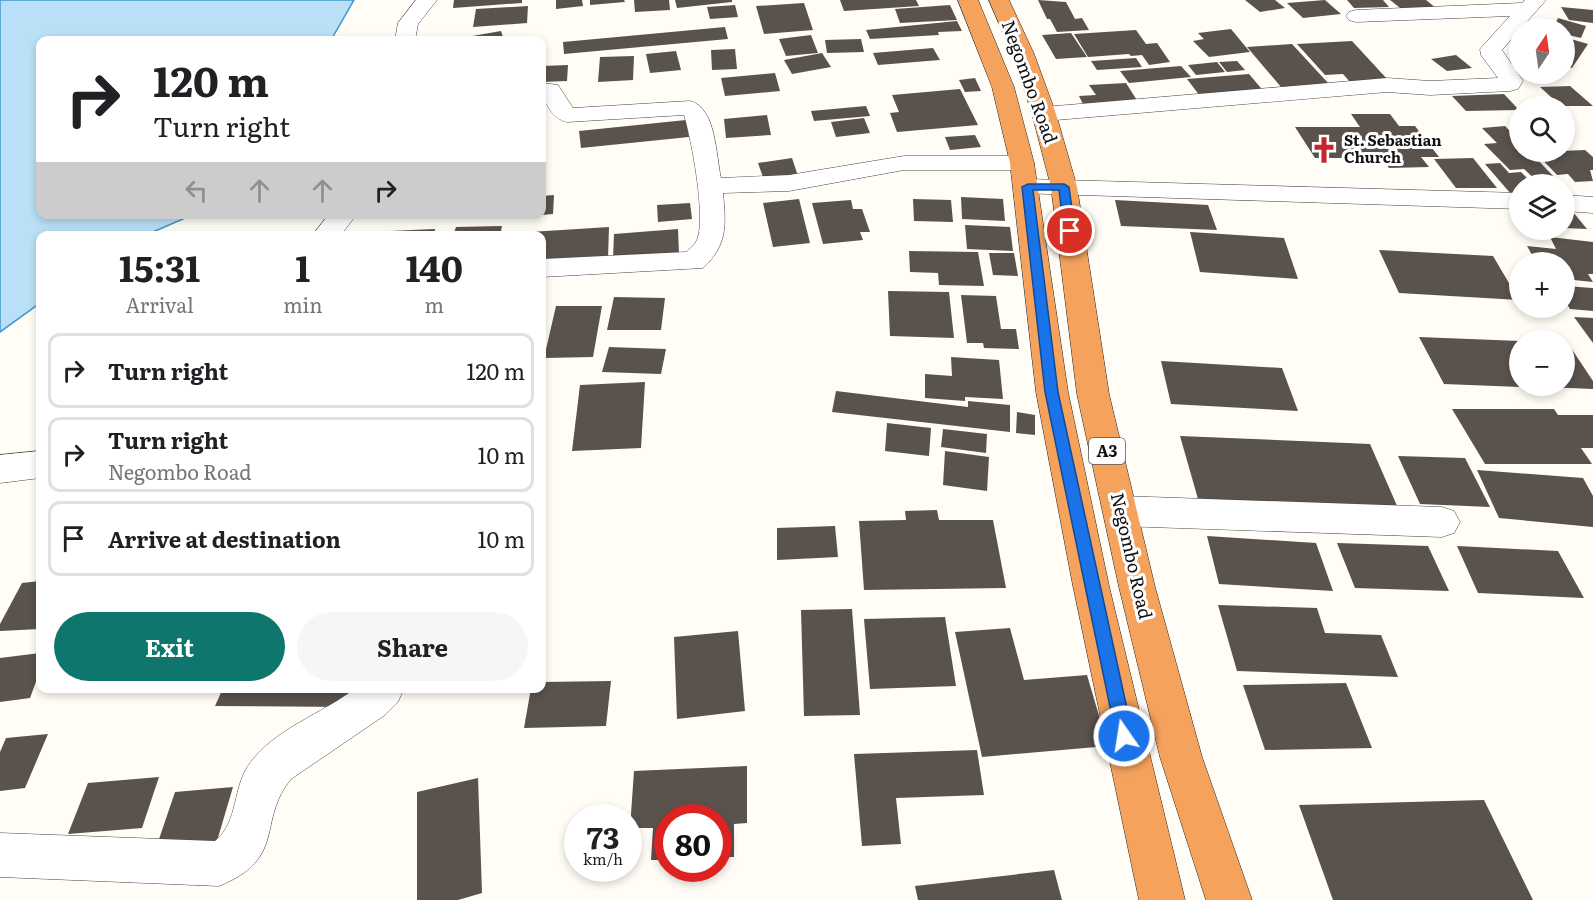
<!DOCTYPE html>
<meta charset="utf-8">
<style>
:root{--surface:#fff;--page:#f6f6f6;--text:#202124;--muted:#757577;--line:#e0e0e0;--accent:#0f766e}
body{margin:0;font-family:Literata,serif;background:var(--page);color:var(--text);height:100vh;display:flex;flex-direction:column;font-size:22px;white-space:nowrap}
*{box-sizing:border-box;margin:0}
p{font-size:20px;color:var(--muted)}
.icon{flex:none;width:33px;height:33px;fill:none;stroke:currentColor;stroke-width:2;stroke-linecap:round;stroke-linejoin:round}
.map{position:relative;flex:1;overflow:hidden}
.side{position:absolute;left:36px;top:231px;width:510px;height:462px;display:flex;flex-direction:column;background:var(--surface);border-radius:12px;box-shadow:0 3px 9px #0003}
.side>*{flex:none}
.top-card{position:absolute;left:36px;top:36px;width:510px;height:183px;border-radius:12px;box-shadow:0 3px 9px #0003;background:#fff;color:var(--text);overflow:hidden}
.needle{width:39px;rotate:13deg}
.controls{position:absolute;left:1509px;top:18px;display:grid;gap:12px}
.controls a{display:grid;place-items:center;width:66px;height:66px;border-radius:50%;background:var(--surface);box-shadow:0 3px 9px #0003;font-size:30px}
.speed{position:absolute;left:564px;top:804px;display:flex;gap:12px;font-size:30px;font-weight:700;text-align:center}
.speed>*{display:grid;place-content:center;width:78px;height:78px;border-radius:50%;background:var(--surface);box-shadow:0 3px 9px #0003;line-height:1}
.speed small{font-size:15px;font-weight:400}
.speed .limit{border:9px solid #d22;background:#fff;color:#111}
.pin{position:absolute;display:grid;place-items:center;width:51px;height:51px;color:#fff;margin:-26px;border:3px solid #fff;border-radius:50%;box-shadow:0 2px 6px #0007}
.me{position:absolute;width:66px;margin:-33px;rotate:347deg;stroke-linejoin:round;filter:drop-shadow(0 0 4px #0008)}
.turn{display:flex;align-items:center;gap:21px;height:126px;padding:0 18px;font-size:27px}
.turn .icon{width:78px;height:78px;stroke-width:2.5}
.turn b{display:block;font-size:42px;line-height:51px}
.lanes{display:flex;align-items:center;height:57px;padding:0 18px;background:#0003;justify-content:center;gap:30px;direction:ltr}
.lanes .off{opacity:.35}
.eta{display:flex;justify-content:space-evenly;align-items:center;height:102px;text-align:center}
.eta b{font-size:36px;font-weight:700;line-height:42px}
.primary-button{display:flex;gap:12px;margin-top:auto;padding:12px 18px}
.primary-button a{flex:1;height:69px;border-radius:36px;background:var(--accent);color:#fff;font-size:24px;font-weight:700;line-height:69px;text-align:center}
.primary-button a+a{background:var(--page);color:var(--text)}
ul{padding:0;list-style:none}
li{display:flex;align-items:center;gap:18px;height:75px;margin:0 12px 9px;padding:0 6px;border:3px solid var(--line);border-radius:12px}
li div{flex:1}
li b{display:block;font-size:22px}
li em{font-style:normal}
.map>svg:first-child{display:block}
.water{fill:#b9e0f7;stroke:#3f96cf;stroke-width:1.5}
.building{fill:#5a524d}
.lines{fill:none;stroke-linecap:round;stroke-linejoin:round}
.street-casing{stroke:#444;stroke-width:1}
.highway-casing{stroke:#222;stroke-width:1}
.street{fill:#fff;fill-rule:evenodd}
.highway{fill:#f5a25d;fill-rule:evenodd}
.route{fill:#1a73e8;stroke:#114b97;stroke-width:1.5}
.labels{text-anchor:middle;stroke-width:6;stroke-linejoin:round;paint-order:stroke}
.far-poi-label{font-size:15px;font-weight:bold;fill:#111;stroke:#fff;text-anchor:start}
.shield{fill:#fff;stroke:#585858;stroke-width:1.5}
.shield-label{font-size:16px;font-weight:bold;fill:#111}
.street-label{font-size:18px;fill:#111;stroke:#fff}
</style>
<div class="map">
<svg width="1593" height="900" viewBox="0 0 1593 900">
<rect width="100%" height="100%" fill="#fffdf5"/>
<!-- water -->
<polygon class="water" points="0,0 354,0 331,40 40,40 40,214 192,215 146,235 40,236 40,303 0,332"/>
<!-- building -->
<g class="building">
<polygon points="454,0 522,0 522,3 453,8"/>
<polygon points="556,0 582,0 583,6 556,9"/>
<polygon points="590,0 624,0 625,2 590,5"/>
<polygon points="634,0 669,0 670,10 635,12"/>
<polygon points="675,0 732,0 732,2 677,8"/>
<polygon points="840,0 916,0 919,6 844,11"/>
<polygon points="1038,0 1066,2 1075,19 1082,18 1089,30 1057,32 1050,19 1047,19"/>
<polygon points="1245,0 1275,0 1285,8 1260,12"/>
<polygon points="1325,0 1341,14 1303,18 1287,3"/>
<polygon points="1347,0 1383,0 1389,7 1354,8"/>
<polygon points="1390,0 1426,0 1436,8 1404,11"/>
<polygon points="804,3 813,30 764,34 756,6"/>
<polygon points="735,5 738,17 710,19 707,7"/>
<polygon points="950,5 957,20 900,23 895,9"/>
<polygon points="528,6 527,23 473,27 476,9"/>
<polygon points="1561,7 1593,10 1593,23 1569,20"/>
<polygon points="1558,18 1586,26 1581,38 1564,34 1564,28 1553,28"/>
<polygon points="957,21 962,31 938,32 939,35 870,39 866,30"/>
<polygon points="725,27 728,39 564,54 563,42"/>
<polygon points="1231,29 1250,52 1209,57 1193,41 1204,39 1198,33"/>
<polygon points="1136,30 1146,44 1157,43 1170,62 1149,65 1142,55 1131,56 1129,54 1088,57 1074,34"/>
<polygon points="501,31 504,40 455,40 455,39"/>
<polygon points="1071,33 1087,57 1056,59 1042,35"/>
<polygon points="811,35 818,53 786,56 779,39"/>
<polygon points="1564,37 1588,44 1572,68 1564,66"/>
<polygon points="861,39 864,52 827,53 825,40"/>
<polygon points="1352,41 1388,80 1350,82 1343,74 1325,75 1297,44"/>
<polygon points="1292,44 1329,84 1281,87 1247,47"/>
<polygon points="933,48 940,60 878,65 873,53"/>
<polygon points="735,49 737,69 712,70 711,50"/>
<polygon points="676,51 681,70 650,73 646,54"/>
<polygon points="822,53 831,67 792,74 784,60"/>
<polygon points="1456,55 1472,68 1447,71 1431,59"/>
<polygon points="634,56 633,80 598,82 600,57"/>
<polygon points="1136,58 1142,67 1097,70 1091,61"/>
<polygon points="1237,61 1245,70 1227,72 1219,62"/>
<polygon points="1217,62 1225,72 1196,75 1188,65"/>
<polygon points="568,65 567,81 542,82 542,66"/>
<polygon points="1181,66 1191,77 1129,83 1120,71"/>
<polygon points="775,73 780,91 725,96 721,78"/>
<polygon points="1249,74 1266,94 1203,100 1187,79"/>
<polygon points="975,78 981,91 965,92 959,80"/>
<polygon points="1126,83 1140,105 1086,110 1079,96 1096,95 1089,85"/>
<polygon points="1570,86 1593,106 1561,106 1540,87"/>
<polygon points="960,89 978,125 897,132 890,113 899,112 892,95"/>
<polygon points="1504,94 1519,110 1466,111 1452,96"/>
<polygon points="866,106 870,116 814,121 811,111"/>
<polygon points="1351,114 1390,114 1399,126 1415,126 1439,157 1421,157 1429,167 1389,168 1382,158 1315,158 1295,127 1360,127"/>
<polygon points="767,115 771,135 726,138 724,119"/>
<polygon points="864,118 870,133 836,137 831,122"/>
<polygon points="686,120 689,137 581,148 579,131"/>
<polygon points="1505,126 1520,141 1520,152 1530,152 1561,184 1540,184 1524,169 1510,170 1484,144 1497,143 1482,128"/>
<polygon points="975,135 981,147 950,150 945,137"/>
<polygon points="1585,150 1593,157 1593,170 1590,170 1593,181 1575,182 1568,174 1557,175 1535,152"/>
<polygon points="792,158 798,176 764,180 758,163"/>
<polygon points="1473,158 1497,188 1456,188 1434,159"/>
<polygon points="1500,163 1509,173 1521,172 1533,184 1520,184 1520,193 1511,194 1485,164"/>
<polygon points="554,195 553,214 542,215 542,196"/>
<polygon points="961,197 1003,199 1005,221 962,219"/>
<polygon points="799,199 810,243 773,247 763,203"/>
<polygon points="913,199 951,200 953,222 914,221"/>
<polygon points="851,200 853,209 862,209 870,232 860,232 863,240 823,244 812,203"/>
<polygon points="1115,200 1208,205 1217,230 1121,226"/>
<polygon points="690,203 692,219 658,222 657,205"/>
<polygon points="1564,212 1573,212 1587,229 1564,228"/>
<polygon points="965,225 1010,227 1013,251 967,249"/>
<polygon points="502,226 500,236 453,236 456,227"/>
<polygon points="609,227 608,259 542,263 542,236 530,236 530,232"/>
<polygon points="435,229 434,236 367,236 368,232"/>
<polygon points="678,229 679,254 613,259 614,234"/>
<polygon points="1190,232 1284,238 1298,279 1200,272"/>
<polygon points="1550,237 1593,242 1593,274 1588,274 1593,282 1564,279 1564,262 1536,262 1527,246 1556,249"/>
<polygon points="1379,250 1493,256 1519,300 1399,293"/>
<polygon points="909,251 978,252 984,286 939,285 938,273 910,272"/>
<polygon points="989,253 1014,253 1018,276 993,275"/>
<polygon points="1564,286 1593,288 1593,311 1570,309 1564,299"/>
<polygon points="888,291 949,292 954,338 890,336"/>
<polygon points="961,295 996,296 1001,329 1016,329 1019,349 984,348 983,343 967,343"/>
<polygon points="614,297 665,298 661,330 607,330"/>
<polygon points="556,306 602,306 593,357 544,358"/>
<polygon points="1574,317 1593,318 1593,343"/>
<polygon points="1419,337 1520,341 1520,387 1444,384"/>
<polygon points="1564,342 1567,342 1593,381 1593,389 1544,387 1564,386"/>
<polygon points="609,347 666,349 661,374 602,372"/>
<polygon points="951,357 999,360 1003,399 965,397 965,401 925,398 925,374 952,376"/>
<polygon points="1161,361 1282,368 1298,411 1171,404"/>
<polygon points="645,382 641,448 572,451 580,385"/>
<polygon points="836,391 968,407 968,401 1010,405 1010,432 832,412"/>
<polygon points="1452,409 1554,409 1558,415 1593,415 1593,448 1581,448 1592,464 1485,464"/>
<polygon points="1017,412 1035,415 1035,435 1016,433"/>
<polygon points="887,423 931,428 929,456 885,451"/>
<polygon points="943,429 987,434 986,453 941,447"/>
<polygon points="1180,436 1370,444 1398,508 1198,499"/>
<polygon points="945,451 989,457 987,491 943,485"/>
<polygon points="1398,456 1465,458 1490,507 1420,504"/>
<polygon points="1477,470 1583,478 1593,496 1593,527 1499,518"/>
<polygon points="937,510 939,520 993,520 1006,588 864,590 859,521 906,520 905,511"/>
<polygon points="835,526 838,557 777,560 777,528"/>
<polygon points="1207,536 1316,543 1333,591 1219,584"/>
<polygon points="1337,543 1428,546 1449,591 1355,588"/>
<polygon points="1457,546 1558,551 1584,598 1478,593"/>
<polygon points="40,581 40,629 0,631 0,624 22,583"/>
<polygon points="1218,605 1317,608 1325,633 1381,635 1398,677 1237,671"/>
<polygon points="852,609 860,715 804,716 801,610"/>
<polygon points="945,617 956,686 870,689 864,619"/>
<polygon points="1010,628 1024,680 1087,675 1108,746 982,757 955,632"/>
<polygon points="738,631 745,711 677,719 674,637"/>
<polygon points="40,653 40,671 30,698 0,702 0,658"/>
<polygon points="611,681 606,726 524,728 531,688 542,688 542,682"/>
<polygon points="1346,683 1372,748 1265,750 1243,685"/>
<polygon points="223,688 355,688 349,707 215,706"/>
<polygon points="48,734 25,788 0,791 0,752 6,738"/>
<polygon points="977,750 984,795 896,798 901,844 862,846 854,754"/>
<polygon points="747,766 747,823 734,824 734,857 718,857 718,818 668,818 668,860 651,860 653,828 630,828 634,771"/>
<polygon points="159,777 142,828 68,834 88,783"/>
<polygon points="478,778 482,893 458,900 417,900 417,792"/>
<polygon points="233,787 217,841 157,845 175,792"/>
<polygon points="1484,800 1533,900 1333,900 1299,805"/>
<polygon points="1054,870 1062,900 918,900 915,886"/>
</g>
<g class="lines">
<defs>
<g id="street">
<polygon points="416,0 437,0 418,24 415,40 395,40 398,23"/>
<polygon points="1525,0 1546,0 1502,50 1523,81 1518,89 1510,91 1430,95 1387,92 1044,121 1036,119 1032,114 1036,109 1044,107 1387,78 1430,81 1498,78 1481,55 1480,49 1510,16 1356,22 1349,20 1346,16 1349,12 1356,10 1522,3"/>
<path d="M 542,83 L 558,85 L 573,108 L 690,101 C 716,107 716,156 721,178 L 789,175 L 904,156 L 1022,156 L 1031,158 L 1034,163 L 1031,168 L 1022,170 L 904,170 L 789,191 L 723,193 C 726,224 728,245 703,268 L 542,277 L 542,259 L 686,252 C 691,248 696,244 698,237 C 705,213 692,141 684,115 L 567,122 C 550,118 541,97 542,83 Z"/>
<polygon points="1027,179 1520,193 1520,209 1018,193 1014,187 1018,181"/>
<polygon points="1564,195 1593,197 1593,213 1564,211"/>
<polygon points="329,214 357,214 340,236 312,236"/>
<polygon points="40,451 40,478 0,483 0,455"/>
<polygon points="1120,496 1442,507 1454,511 1460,522 1454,533 1442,537 1120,526 1108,521 1103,511 1108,501"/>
<path d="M 356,688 L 404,688 L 398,702 L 385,715 L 291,779 C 256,822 288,858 219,886 L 0,877 L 0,833 L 215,841 C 239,822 232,787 250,763 C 276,728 322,714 356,688 Z"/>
</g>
<g id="highway">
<polygon points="958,0 978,0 1014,87 1034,163 1068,392 1109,586 1185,900 1139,900 1073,586 1036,392 1010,163 992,87"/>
<polygon points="989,0 1009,0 1034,54 1056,114 1077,187 1109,394 1155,587 1202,757 1252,900 1206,900 1160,757 1119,587 1077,394 1051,187 1032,114 1012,54"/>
</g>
</defs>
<!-- street casing -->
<use href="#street" class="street-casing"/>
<!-- highway casing -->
<use href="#highway" class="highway-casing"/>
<!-- street -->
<use href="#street" class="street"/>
<!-- highway -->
<use href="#highway" class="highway"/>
</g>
<!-- route -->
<polygon class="route" points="1064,184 1069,187 1075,231 1070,235 1064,231 1059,190 1033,190 1058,392 1133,736 1130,742 1124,745 1118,742 1116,736 1045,392 1022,187 1028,184"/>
<!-- icons -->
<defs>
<symbol id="church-bare" viewBox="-9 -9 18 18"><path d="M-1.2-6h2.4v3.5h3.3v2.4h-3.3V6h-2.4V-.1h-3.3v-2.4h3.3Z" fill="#c4262e" stroke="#fff" stroke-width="2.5" paint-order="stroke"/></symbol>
</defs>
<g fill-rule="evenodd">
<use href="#church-bare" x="1305" y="131" width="38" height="38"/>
</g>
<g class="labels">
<!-- far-poi labels -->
<g class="far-poi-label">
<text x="1344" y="146">St. Sebastian<tspan x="1344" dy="17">Church</tspan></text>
</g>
<!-- shield labels -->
<rect class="shield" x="1089" y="438" width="36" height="26" rx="4.5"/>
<g class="shield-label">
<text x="1107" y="457">A3</text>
</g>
<!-- street labels -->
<g class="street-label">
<text transform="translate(1029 82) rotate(70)" y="6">Negombo Road</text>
<text transform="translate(1131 556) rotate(77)" y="6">Negombo Road</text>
</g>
</g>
</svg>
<div class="controls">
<a><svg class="needle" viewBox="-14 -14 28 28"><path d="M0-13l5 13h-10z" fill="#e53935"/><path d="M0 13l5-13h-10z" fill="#757577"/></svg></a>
<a><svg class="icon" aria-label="search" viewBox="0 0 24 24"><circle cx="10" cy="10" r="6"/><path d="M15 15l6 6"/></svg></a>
<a><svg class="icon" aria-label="layers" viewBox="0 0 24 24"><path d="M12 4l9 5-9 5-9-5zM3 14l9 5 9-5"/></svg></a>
<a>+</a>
<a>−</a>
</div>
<div class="speed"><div>73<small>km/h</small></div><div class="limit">80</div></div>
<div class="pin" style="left:1070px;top:231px;background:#d93025"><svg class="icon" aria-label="arrive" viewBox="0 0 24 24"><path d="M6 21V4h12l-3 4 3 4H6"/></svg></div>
<svg class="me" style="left:1124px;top:736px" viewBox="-20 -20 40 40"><circle r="17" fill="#1a73e8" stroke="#fff" stroke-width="3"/><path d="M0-11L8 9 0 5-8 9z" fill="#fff"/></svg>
<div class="top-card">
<div class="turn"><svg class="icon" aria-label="right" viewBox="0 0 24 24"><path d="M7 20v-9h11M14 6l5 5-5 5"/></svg><div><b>120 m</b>Turn right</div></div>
<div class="lanes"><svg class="icon off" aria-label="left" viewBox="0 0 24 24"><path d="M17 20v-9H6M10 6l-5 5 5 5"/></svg><svg class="icon off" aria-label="ahead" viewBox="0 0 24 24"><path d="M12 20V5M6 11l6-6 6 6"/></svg><svg class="icon off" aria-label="ahead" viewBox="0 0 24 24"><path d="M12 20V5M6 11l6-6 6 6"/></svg><svg class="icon" aria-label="right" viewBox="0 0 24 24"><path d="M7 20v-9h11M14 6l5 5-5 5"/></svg></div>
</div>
<section class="side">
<div class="eta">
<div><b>15:31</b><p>Arrival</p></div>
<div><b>1</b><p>min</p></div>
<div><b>140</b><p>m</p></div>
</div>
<ul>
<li><svg class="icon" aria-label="right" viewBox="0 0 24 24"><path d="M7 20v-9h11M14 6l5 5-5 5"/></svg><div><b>Turn right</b></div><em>120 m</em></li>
<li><svg class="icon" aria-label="right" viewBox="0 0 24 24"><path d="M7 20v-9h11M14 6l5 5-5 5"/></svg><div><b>Turn right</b><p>Negombo Road</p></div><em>10 m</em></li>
<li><svg class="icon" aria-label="arrive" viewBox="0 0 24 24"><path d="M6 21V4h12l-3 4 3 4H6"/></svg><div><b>Arrive at destination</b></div><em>10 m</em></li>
</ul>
<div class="primary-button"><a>Exit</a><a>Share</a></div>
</section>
</div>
